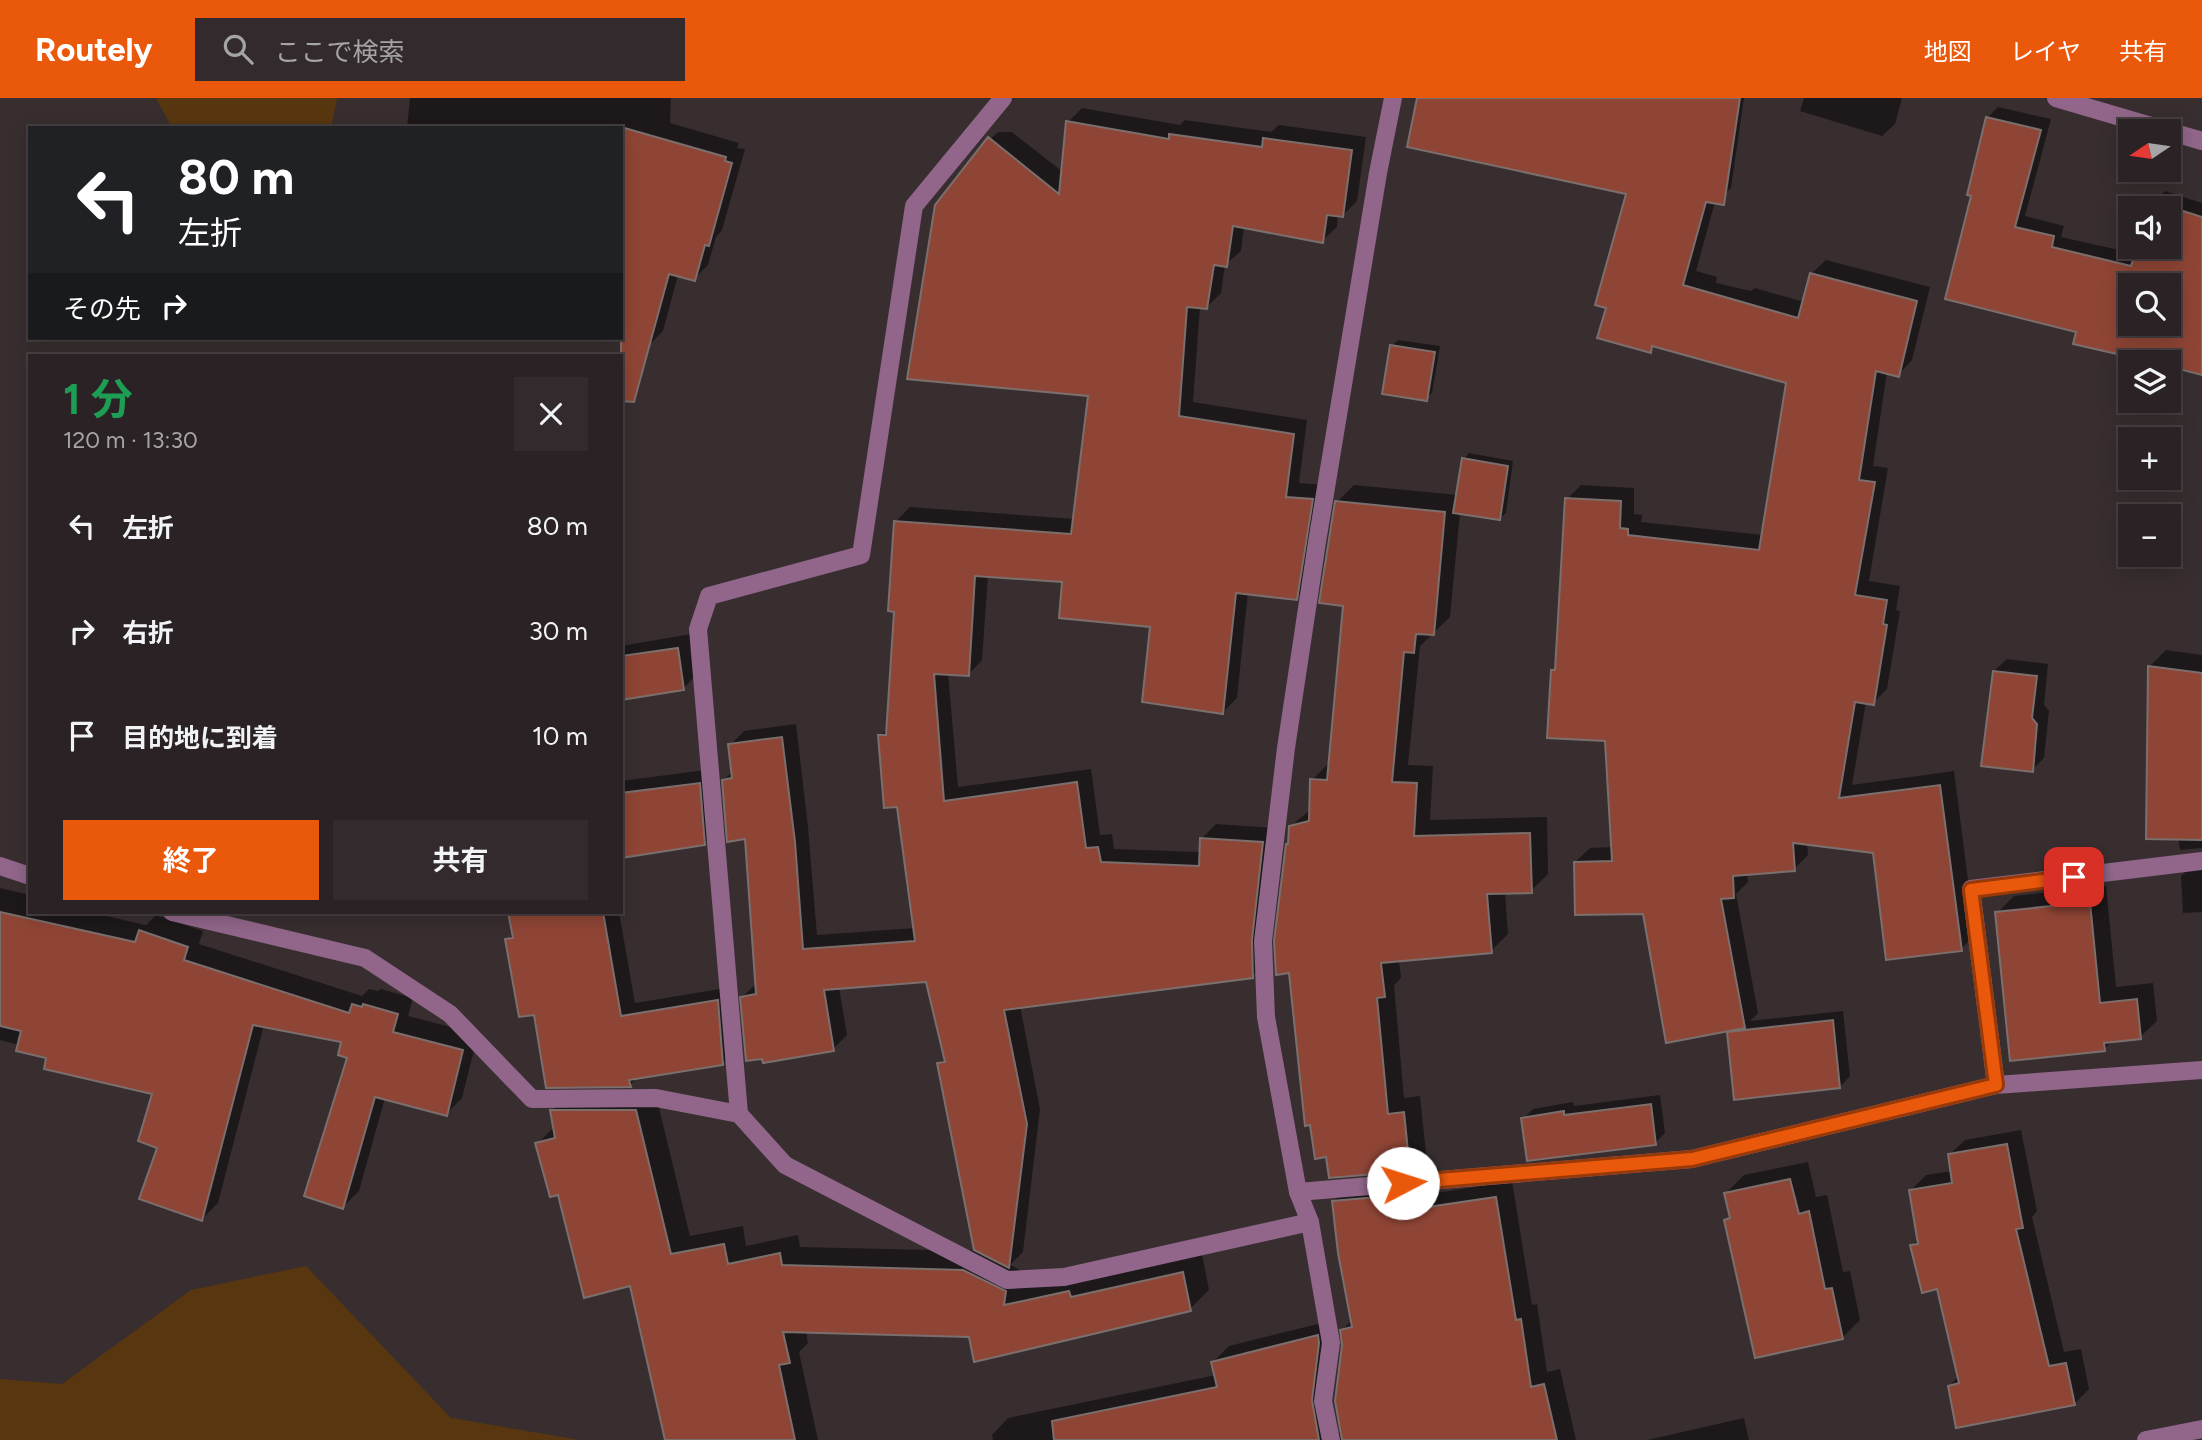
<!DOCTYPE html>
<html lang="ja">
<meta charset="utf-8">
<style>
:root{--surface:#2a2224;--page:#322a2c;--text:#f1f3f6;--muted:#a5a4a6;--line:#463f41;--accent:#ea580c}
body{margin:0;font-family:Figtree,"Noto Sans JP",sans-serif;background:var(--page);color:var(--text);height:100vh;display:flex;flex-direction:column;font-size:26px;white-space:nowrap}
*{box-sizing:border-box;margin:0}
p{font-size:23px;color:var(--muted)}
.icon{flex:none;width:38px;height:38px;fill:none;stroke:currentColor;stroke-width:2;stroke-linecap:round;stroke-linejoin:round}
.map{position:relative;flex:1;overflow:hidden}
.sheet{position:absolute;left:28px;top:256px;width:595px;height:560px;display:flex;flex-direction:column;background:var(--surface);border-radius:0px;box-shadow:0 4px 18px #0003,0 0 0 2px var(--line)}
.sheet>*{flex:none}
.hud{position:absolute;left:28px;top:28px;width:595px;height:214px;border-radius:0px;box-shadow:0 4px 18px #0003,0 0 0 2px var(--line);background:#202124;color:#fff;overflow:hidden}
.needle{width:46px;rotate:257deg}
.fabs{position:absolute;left:2118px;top:21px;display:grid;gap:14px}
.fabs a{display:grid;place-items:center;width:63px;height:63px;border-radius:0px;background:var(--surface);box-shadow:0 4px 18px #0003,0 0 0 2px var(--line);font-size:35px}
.pin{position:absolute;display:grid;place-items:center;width:60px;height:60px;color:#fff;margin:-30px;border-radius:14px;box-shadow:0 4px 10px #0006}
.me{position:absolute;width:77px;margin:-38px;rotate:85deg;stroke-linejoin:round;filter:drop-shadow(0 0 5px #0008)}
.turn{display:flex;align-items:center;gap:24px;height:147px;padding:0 35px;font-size:32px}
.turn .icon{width:91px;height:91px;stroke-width:2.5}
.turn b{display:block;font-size:49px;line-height:60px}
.then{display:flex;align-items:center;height:66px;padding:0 35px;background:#0003;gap:14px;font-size:26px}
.round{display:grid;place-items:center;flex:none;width:74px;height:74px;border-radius:0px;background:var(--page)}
.overview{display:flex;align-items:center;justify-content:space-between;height:119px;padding:0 35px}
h1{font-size:42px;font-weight:700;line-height:52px;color:#1e9e55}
.primary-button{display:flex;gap:14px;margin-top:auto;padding:14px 35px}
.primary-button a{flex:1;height:80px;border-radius:0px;background:var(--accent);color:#fff;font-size:28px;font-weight:700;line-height:80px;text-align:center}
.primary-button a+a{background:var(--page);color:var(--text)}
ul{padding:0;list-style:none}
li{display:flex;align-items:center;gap:21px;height:105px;padding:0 35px}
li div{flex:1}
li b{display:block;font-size:26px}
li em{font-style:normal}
header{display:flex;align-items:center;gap:42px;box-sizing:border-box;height:98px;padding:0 35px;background:var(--accent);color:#fff}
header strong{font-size:33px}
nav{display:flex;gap:38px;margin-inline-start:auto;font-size:24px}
.search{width:490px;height:63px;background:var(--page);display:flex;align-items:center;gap:18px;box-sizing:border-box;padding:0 24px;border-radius:0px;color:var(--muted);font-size:26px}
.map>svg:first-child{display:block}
.green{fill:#583610}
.shadow{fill:#0007;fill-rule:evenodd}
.building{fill:#8f4535;stroke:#7b6f6d;stroke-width:2;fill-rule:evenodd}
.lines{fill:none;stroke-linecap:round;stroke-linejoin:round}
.minor{stroke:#91668a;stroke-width:18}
.route-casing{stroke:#983908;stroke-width:18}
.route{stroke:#ea580c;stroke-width:12}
</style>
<header>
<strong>Routely</strong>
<div class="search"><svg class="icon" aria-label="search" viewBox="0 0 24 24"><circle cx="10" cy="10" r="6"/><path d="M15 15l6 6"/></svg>ここで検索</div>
<nav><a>地図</a><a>レイヤ</a><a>共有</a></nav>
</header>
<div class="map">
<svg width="2202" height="1342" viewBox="0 0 2202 1342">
<rect width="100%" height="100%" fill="#382e30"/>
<!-- green -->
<g class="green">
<polygon points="156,0 337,0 331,30 172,30"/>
<polygon points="306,1168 451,1320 580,1342 0,1342 0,1281 62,1286 191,1192"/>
</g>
<!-- shadow -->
<g class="shadow">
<polygon points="410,0 671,0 670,25 739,45 737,50 745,51 722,132 716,139 708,167 694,181 678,177 663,233 649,247 621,30 407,30"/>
<polygon points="1419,0 1744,0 1731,90 1715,104 1696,173 1717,179 1716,185 1751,193 1755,190 1804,204 1811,176 1826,162 1930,189 1912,262 1898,277 1887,274 1873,368 1888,370 1869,483 1900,488 1896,512 1900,513 1887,591 1873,605 1866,604 1852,687 1954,673 1975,837 1961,851 1874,754 1807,745 1808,757 1794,771 1747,775 1748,784 1736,796 1758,915 1750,923 1843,913 1850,978 1840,989 1729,935 1732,931 1644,814 1575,764 1590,750 1613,749 1606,641 1553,573 1557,569 1567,401 1581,387 1634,390 1634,416 1642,417 1641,424 1763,437 1788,283 1656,247 1650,253 1608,209 1628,95"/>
<polygon points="1804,0 1902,0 1895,26 1882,38 1800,13"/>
<path d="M 1998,9 L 2051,21 L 2025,118 L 2064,128 L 2061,139 L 2137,156 L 2139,149 L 2168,149 L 2168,110 L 2152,110 L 2154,104 L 2165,93 L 2202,105 L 2202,276 L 2168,264 L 2155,264 L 2075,244 L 2078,232 L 1973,96 L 1987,20 ZM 2130,187 L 2168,187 L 2168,226 L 2130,226 Z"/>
<polygon points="1082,10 1180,27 1185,22 1271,34 1279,27 1366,39 1357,103 1343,117 1338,116 1337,129 1322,143 1244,128 1241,153 1225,167 1221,195 1206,210 1200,209 1193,304 1307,322 1299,385 1326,387 1310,486 1296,500 1248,494 1237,600 1223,614 1151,528 1064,482 988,477 982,562 968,577 948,575 958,689 1091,671 1100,737 1112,736 1114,751 1201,754 1202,740 1216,726 1277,730 1266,864 1252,878 1020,908 1040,1011 1023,1154 1010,1167 1024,1174 1022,1189 1202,1156 1209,1192 1190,1211 970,1237 806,1233 808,1245 799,1254 818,1342 666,1342 631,1186 559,1095 537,1046 555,1028 552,1013 571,994 655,993 690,1138 743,1128 746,1148 798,1137 800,1149 976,1153 939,966 946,960 928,882 839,889 847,937 833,951 742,899 757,885 746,739 724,682 733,673 730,647 744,633 796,626 808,729 817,837 915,830 898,707 880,638 889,629 896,513 896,423 910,409 1075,421 1090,297 983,48 998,34 1012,34 1063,74 1068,24"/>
<polygon points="1398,242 1440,248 1432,295 1426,301 1392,248"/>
<polygon points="1469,355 1513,363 1506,415 1500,420 1460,414 1450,519 1420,548 1408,667 1433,668 1430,722 1547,719 1548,776 1531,793 1505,794 1508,836 1491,853 1399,862 1401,880 1394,887 1404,1000 1420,998 1426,1055 1410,1071 1327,1057 1290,744 1290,729 1311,711 1312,682 1329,665 1345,506 1337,404 1354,387 1458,397 1464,361"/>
<polygon points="691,536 697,576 683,591 621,600 621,548"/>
<polygon points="2166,552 2202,557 2202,750 2180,752 2150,568"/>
<polygon points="2007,561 2048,566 2044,607 2049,613 2044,660 2032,672 1994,573"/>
<polygon points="713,671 718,731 704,746 621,758 621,683"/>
<polygon points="2202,761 2202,816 2202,814 2183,815 2181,778 2197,762"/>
<polygon points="2106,788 2116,889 2153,885 2157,923 2140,939 2113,943 2104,951 1997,815 2014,798"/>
<polygon points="0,790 30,797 30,814 88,814 146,827 156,817 203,833 199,846 362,898 369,891 378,893 381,891 413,900 408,918 478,936 462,1000 446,1016 385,1000 359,1093 343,1109 349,959 344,943 264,927 218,1105 202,1121 160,1049 154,995 19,947 0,942"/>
<polygon points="510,814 619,814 635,905 732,889 737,951 723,965 638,979 630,987 535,915 507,842 514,835"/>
<polygon points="1660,997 1665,1035 1655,1045 1523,1021 1533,1011 1573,1004 1574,1008"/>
<polygon points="2021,1032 2037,1113 2032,1119 2064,1254 2081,1251 2089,1291 2074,1306 1949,1288 1959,1278 1938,1189 1912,1148 1919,1140 1910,1093 1926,1077 1952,1073 1949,1057 1965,1042"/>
<polygon points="1808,1064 1816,1099 1827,1097 1843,1174 1850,1173 1860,1222 1842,1240 1726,1122 1731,1117 1726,1095 1744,1077"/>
<polygon points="1429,1080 1430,1096 1512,1083 1532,1207 1537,1206 1547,1274 1560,1271 1576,1342 993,1342 992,1337 1008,1320 1216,1277 1213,1264 1229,1248 1334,1222 1327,1288 1338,1333 1343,1336 1344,1247 1342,1232 1352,1222 1334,1103 1350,1087"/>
<polygon points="1744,1320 1749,1342 1647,1342"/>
</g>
<!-- building -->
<g class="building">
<polygon points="1417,0 1740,0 1724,107 1706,104 1683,187 1798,220 1810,175 1917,203 1899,279 1876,273 1859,382 1875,384 1855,497 1887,502 1883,526 1887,527 1874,607 1855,604 1839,700 1940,687 1962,853 1886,862 1873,755 1793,745 1795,773 1733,778 1734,800 1721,801 1745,930 1666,945 1643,816 1575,817 1574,764 1612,763 1605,643 1547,640 1551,572 1555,572 1565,400 1621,403 1620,430 1628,431 1628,437 1759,452 1786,285 1652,248 1651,255 1597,240 1606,210 1595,207 1626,96 1407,49"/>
<path d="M 1986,19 L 2041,32 L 2015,129 L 2054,138 L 2052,149 L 2131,168 L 2137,149 L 2168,149 L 2168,110 L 2150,110 L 2152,103 L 2202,119 L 2202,277 L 2168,268 L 2168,264 L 2152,264 L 2073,246 L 2076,234 L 1945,201 L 1971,98 L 1967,97 ZM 2130,187 L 2168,187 L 2168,226 L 2130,226 Z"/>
<polygon points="1066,23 1169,41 1169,36 1262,49 1263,40 1352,52 1343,119 1327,117 1323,145 1233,128 1227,169 1214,167 1207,211 1187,209 1179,318 1294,336 1286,399 1313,401 1297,502 1236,495 1223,616 1142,604 1150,529 1059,520 1062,484 975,478 969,578 934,576 944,703 1077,684 1086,750 1098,749 1101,764 1199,768 1200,740 1263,744 1252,842 1253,880 1004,912 1027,1026 1009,1170 974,1152 937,965 945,964 926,884 824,892 834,953 763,965 762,961 746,963 740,899 756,896 745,741 727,744 722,682 732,680 728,646 782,639 795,744 803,851 915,843 897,709 884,710 878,637 886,637 894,514 888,513 894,423 1071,436 1088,298 907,281 935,107 988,39 1059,96"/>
<polygon points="621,29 726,59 725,63 732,65 709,148 705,147 695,183 669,176 634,304 621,303"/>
<polygon points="1390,247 1435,254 1427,303 1382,296"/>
<polygon points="1462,360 1508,368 1500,422 1453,415"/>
<polygon points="1335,403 1445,414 1434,537 1416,536 1414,555 1404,554 1392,684 1417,685 1414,738 1530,735 1532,795 1487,796 1492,855 1381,865 1385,899 1377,900 1388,1016 1404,1014 1410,1073 1329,1080 1326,1059 1315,1061 1310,1027 1305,1028 1289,875 1276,877 1274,843 1286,746 1288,746 1289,728 1309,723 1310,681 1327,682 1343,508 1319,505"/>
<polygon points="678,550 684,592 621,602 621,558"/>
<polygon points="2148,568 2202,575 2202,742 2146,741"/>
<polygon points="1993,573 2037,578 2032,620 2037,626 2033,674 1981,668"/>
<polygon points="700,685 705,747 621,760 621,695"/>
<polygon points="2090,804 2100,905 2137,901 2141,941 2104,945 2105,953 2010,963 1995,814"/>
<polygon points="0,814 135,844 139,832 188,849 184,862 349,915 352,906 362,909 363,906 398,916 393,934 463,952 447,1018 375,999 343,1111 304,1098 347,960 338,957 341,944 253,927 202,1123 139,1101 157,1050 138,1043 152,996 44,971 46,960 16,953 21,933 0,928"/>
<polygon points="508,814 603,814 621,918 718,902 723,967 629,982 631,989 546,990 534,917 519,919 505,841 513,840"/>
<polygon points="1833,922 1840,990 1734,1002 1727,934"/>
<polygon points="1651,1006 1656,1047 1527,1063 1521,1020 1564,1013 1564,1017"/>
<polygon points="550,1012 636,1012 671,1156 724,1146 728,1166 780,1155 782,1167 963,1172 1006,1193 1004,1207 1069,1193 1071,1199 1183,1174 1191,1213 974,1264 969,1239 783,1234 790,1265 779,1267 795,1342 665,1342 630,1188 584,1200 558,1097 550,1099 535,1045 555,1040"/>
<polygon points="2007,1046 2023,1130 2016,1131 2049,1268 2066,1265 2075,1307 1956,1330 1948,1288 1959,1285 1937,1191 1922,1195 1910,1147 1918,1146 1909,1092 1952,1085 1948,1056"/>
<polygon points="1790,1081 1799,1116 1809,1113 1825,1191 1832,1190 1843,1241 1755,1260 1724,1122 1730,1120 1724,1095"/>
<polygon points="1413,1096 1414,1111 1496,1099 1516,1222 1521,1221 1531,1289 1544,1286 1557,1342 1342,1342 1335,1303 1342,1247 1340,1232 1352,1229 1338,1155 1332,1103"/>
<polygon points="1318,1237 1319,1245 1312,1302 1319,1342 1054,1342 1052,1323 1217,1289 1211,1264"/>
</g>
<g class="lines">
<!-- minor -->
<g class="minor">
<polyline points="2056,0 2202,43"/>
<polyline points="0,768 30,778"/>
<polyline points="172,814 365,860 450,916 532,1001 656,1000 739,1016 785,1067 1007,1182 1064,1179 1310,1124"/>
<polyline points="1996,987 1971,791 2202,763"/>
<polyline points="739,1016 698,531 709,498 861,457 914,108 1003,0"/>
<polyline points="1298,1094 1692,1061 1996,987 2202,972"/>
<polyline points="1331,1342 1323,1303 1331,1245 1310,1124 1298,1094 1266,919 1263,843 1286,650 1317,444 1378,75 1393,0"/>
<polyline points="2146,1342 2202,1331"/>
</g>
</g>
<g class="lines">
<defs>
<polyline id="route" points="1403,1085 1692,1061 1996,987 1971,792 2074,779"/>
</defs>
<!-- route casing -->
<use href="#route" class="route-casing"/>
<!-- route -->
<use href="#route" class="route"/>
</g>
</svg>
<div class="fabs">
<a><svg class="needle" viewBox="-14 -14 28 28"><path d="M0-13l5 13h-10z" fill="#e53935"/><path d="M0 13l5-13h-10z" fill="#a5a4a6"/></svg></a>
<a><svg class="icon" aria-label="sound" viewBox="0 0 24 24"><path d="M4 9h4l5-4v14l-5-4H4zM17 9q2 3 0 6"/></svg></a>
<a><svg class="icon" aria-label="search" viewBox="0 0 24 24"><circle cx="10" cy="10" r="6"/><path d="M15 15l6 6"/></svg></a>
<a><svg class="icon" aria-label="layers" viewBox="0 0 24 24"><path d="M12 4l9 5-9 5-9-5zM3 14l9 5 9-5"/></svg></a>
<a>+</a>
<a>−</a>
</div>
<div class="pin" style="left:2074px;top:779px;background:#d93025"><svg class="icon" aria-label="arrive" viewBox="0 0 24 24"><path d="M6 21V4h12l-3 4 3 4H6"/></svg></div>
<svg class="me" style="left:1403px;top:1085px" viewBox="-20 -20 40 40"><circle r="19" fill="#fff"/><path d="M0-13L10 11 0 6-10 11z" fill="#ea580c"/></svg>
<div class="hud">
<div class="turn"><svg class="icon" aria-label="left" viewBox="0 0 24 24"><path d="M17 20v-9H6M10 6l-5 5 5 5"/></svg><div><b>80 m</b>左折</div></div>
<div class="then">その先<svg class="icon" aria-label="right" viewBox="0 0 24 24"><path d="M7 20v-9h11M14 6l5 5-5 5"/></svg></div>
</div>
<section class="sheet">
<div class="overview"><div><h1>1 分</h1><p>120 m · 13:30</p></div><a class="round"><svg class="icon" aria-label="close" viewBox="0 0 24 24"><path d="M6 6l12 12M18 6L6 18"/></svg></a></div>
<ul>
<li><svg class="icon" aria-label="left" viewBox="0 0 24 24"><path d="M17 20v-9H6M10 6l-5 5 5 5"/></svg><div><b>左折</b></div><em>80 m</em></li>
<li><svg class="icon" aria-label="right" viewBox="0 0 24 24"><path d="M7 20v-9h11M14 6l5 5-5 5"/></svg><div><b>右折</b></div><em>30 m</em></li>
<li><svg class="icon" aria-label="arrive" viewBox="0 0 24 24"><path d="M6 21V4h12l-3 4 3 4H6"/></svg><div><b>目的地に到着</b></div><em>10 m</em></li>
</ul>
<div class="primary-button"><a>終了</a><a>共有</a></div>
</section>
</div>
